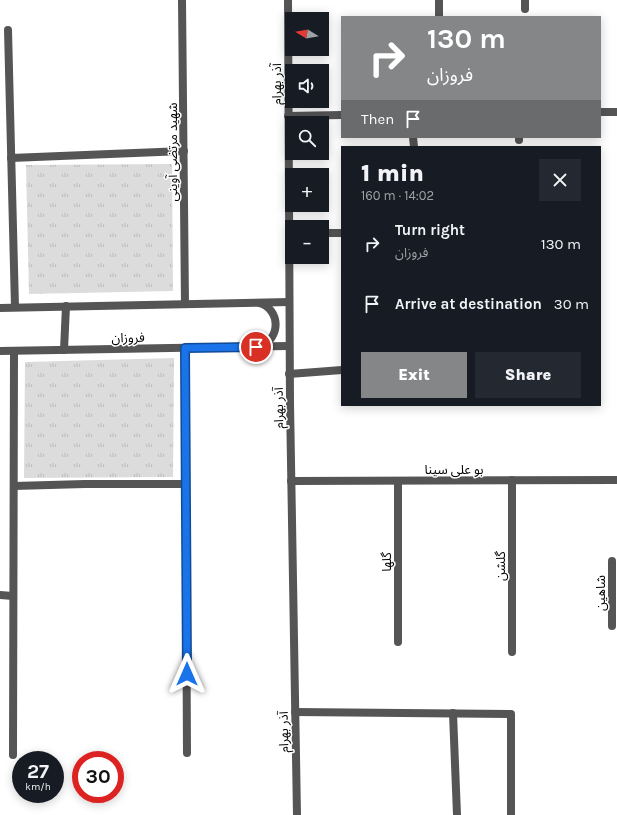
<!DOCTYPE html>
<meta charset="utf-8">
<style>
:root{--surface:#171b24;--page:#242831;--text:#f1f3f6;--muted:#9ea1a6;--accent:#858687}
body{margin:0;font-family:Karla,"Noto Sans Arabic",sans-serif;background:var(--page);color:var(--text);height:100vh;display:flex;flex-direction:column;font-size:15px;white-space:nowrap}
*{box-sizing:border-box;margin:0}
p{font-size:13px;color:var(--muted)}
.icon{flex:none;width:22px;height:22px;fill:none;stroke:currentColor;stroke-width:2;stroke-linecap:round;stroke-linejoin:round}
.map{position:relative;flex:1;overflow:hidden}
.sheet{position:absolute;left:341px;top:146px;width:260px;height:260px;display:flex;flex-direction:column;background:var(--surface);border-radius:0px;box-shadow:0 2px 10px #0003}
.sheet>*{flex:none}
.hud{position:absolute;left:341px;top:16px;width:260px;height:122px;border-radius:0px;box-shadow:0 2px 10px #0003;background:#858687;color:#fff;overflow:hidden}
.needle{width:26px;rotate:281deg}
.fabs{position:absolute;left:285px;top:12px;display:grid;gap:8px}
.fabs a{display:grid;place-items:center;width:44px;height:44px;border-radius:0px;background:var(--surface);box-shadow:0 2px 10px #0003;font-size:20px}
.speed{position:absolute;left:12px;top:751px;display:flex;gap:8px;font-size:20px;font-weight:700;text-align:center}
.speed>*{display:grid;place-content:center;width:52px;height:52px;border-radius:50%;background:var(--surface);box-shadow:0 2px 10px #0003;line-height:1}
.speed small{font-size:10px;font-weight:400}
.speed .limit{border:6px solid #d22;background:#fff;color:#111}
.pin{position:absolute;display:grid;place-items:center;width:34px;height:34px;color:#fff;margin:-17px;border:2px solid #fff;border-radius:50%;box-shadow:0 1px 4px #0007}
.me{position:absolute;width:44px;margin:-22px;rotate:0deg;stroke-linejoin:round;filter:drop-shadow(0 0 3px #0008)}
.turn{display:flex;align-items:center;gap:14px;height:84px;padding:0 20px;font-size:18px}
.turn .icon{width:52px;height:52px;stroke-width:2.5}
.turn b{display:block;font-size:28px;line-height:34px}
.then{display:flex;align-items:center;height:38px;padding:0 20px;background:#0003;gap:8px;font-size:15px}
.round{display:grid;place-items:center;flex:none;width:42px;height:42px;border-radius:0px;background:var(--page)}
.head{display:flex;align-items:center;justify-content:space-between;height:68px;padding:0 20px}
h1{font-size:24px;font-weight:800;line-height:30px}
.button{display:flex;gap:8px;margin-top:auto;padding:8px 20px}
.button a{flex:1;height:46px;border-radius:0px;background:var(--accent);color:#fff;font-size:16px;font-weight:800;line-height:46px;text-align:center}
.button a+a{background:var(--page);color:var(--text)}
ul{padding:0;list-style:none}
li{display:flex;align-items:center;gap:12px;height:60px;padding:0 20px}
li div{flex:1}
li b{display:block;font-size:15px}
li em{font-style:normal}
.map>svg:first-child{display:block}
.park{fill:url(#park-tufts)}
.lines{fill:none;stroke-linecap:round;stroke-linejoin:round}
.minor{stroke:#555;stroke-width:8}
.tertiary{stroke:#555;stroke-width:8}
.route-casing{stroke:#114b97;stroke-width:10}
.route{stroke:#1a73e8;stroke-width:7}
.labels{text-anchor:middle;stroke-width:3;stroke-linejoin:round;paint-order:stroke}
.street-label{font-size:13px;fill:#000;stroke:#fff}
</style>
<div class="map">
<svg width="617" height="815" viewBox="0 0 617 815">
<defs>
<pattern id="park-tufts" width="24" height="20" patternUnits="userSpaceOnUse"><rect width="24" height="20" fill="#dcdcdc"/><path d="M3 7l-1-3M5 7V3M7 7l1-3M15 17l-1-3M17 17v-4M19 17l1-3" fill="none" stroke="#bbb"/></pattern>
</defs>
<rect width="100%" height="100%" fill="#fff"/>
<!-- park -->
<g class="park">
<polygon points="172,164 173,291 29,294 26,165"/>
<polygon points="174,358 173,477 24,478 25,362"/>
</g>
<g class="lines">
<!-- minor -->
<g class="minor">
<polyline points="182,0 185,304"/>
<polyline points="439,0 439,17"/>
<polyline points="525,0 525,9"/>
<polyline points="8,30 15,307"/>
<polyline points="600,112 617,112"/>
<polyline points="288,116 342,115"/>
<polyline points="413,137 414,147"/>
<polyline points="519,137 519,140"/>
<polyline points="11,158 184,151"/>
<polyline points="322,233 342,233"/>
<polyline points="185,348 187,753"/>
<polyline points="289,374 342,370"/>
<polyline points="291,481 617,480"/>
<polyline points="14,486 85,484 185,484"/>
<polyline points="612,561 612,626"/>
<polyline points="0,595 13,596"/>
<polyline points="398,642 398,481"/>
<polyline points="512,652 512,480"/>
<polyline points="295,712 511,714 511,815"/>
<polyline points="453,713 457,815"/>
<polyline points="13,755 14,351"/>
</g>
<!-- tertiary -->
<g class="tertiary">
<polyline points="288,0 290,403 297,815"/>
<path d="M 259,303 C 281,309 281,339 260,346"/>
<polyline points="0,308 289,302"/>
<polyline points="64,350 66,306"/>
<polyline points="0,351 289,346"/>
</g>
</g>
<g class="lines">
<defs>
<polyline id="route" points="187,674 185,348 256,347"/>
</defs>
<!-- route casing -->
<use href="#route" class="route-casing"/>
<!-- route -->
<use href="#route" class="route"/>
</g>
<g class="labels">
<!-- street labels -->
<g class="street-label">
<text transform="translate(276 84) rotate(-90)" y="5">آذر بهرام</text>
<text transform="translate(172 152) rotate(-90)" y="5">شهید مرتضی آوینی</text>
<text transform="translate(128 337) rotate(-1)" y="5">فروزان</text>
<text transform="translate(278 408) rotate(-91)" y="5">آذر بهرام</text>
<text x="454" y="474">بو علی سینا</text>
<text transform="translate(386 562) rotate(-90)" y="5">گلها</text>
<text transform="translate(500 566) rotate(-90)" y="5">گلشن</text>
<text transform="translate(600 593) rotate(-90)" y="5">شاهین</text>
<text transform="translate(283 732) rotate(-91)" y="5">آذر بهرام</text>
</g>
</g>
</svg>
<div class="fabs">
<a><svg class="needle" viewBox="-14 -14 28 28"><path d="M0-13l5 13h-10z" fill="#e53935"/><path d="M0 13l5-13h-10z" fill="#9ea1a6"/></svg></a>
<a><svg class="icon" aria-label="sound" viewBox="0 0 24 24"><path d="M4 9h4l5-4v14l-5-4H4zM17 9q2 3 0 6"/></svg></a>
<a><svg class="icon" aria-label="search" viewBox="0 0 24 24"><circle cx="10" cy="10" r="6"/><path d="M15 15l6 6"/></svg></a>
<a>+</a>
<a>−</a>
</div>
<div class="speed"><div>27<small>km/h</small></div><div class="limit">30</div></div>
<div class="pin" style="left:256px;top:347px;background:#d93025"><svg class="icon" aria-label="arrive" viewBox="0 0 24 24"><path d="M6 21V4h12l-3 4 3 4H6"/></svg></div>
<svg class="me" style="left:187px;top:674px" viewBox="-20 -20 40 40"><path d="M0-17L14 15 0 8-14 15z" fill="#1a73e8" stroke="#fff" stroke-width="4"/></svg>
<div class="hud">
<div class="turn"><svg class="icon" aria-label="right" viewBox="0 0 24 24"><path d="M7 20v-9h11M14 6l5 5-5 5"/></svg><div><b>130 m</b>فروزان</div></div>
<div class="then">Then<svg class="icon" aria-label="arrive" viewBox="0 0 24 24"><path d="M6 21V4h12l-3 4 3 4H6"/></svg></div>
</div>
<section class="sheet">
<div class="head"><div><h1>1 min</h1><p>160 m · 14:02</p></div><a class="round"><svg class="icon" aria-label="close" viewBox="0 0 24 24"><path d="M6 6l12 12M18 6L6 18"/></svg></a></div>
<ul>
<li><svg class="icon" aria-label="right" viewBox="0 0 24 24"><path d="M7 20v-9h11M14 6l5 5-5 5"/></svg><div><b>Turn right</b><p>فروزان</p></div><em>130 m</em></li>
<li><svg class="icon" aria-label="arrive" viewBox="0 0 24 24"><path d="M6 21V4h12l-3 4 3 4H6"/></svg><div><b>Arrive at destination</b></div><em>30 m</em></li>
</ul>
<div class="button"><a>Exit</a><a>Share</a></div>
</section>
</div>
